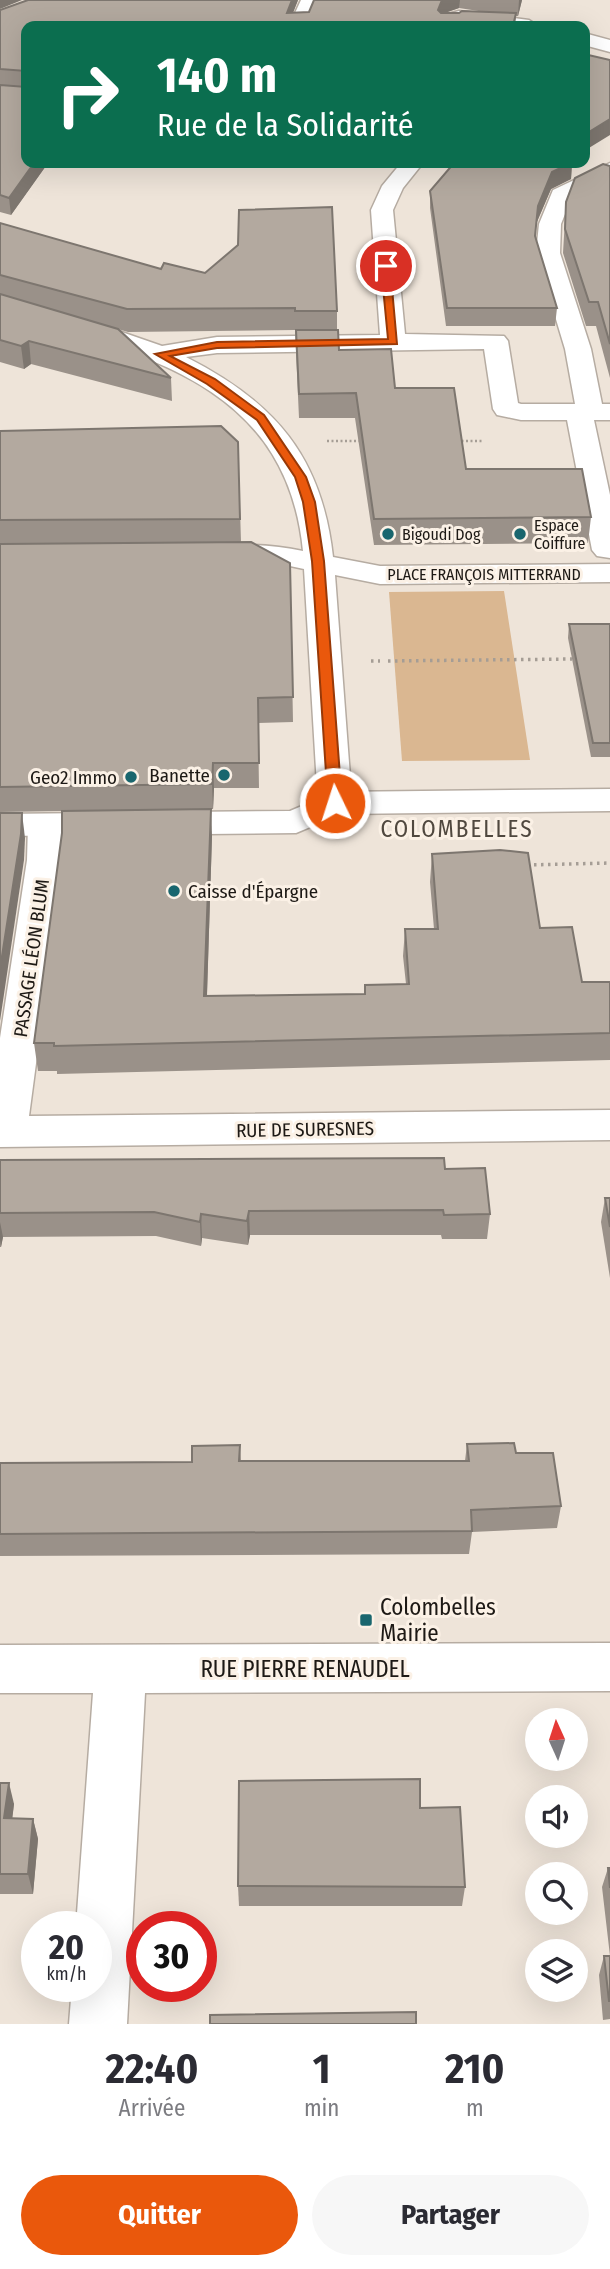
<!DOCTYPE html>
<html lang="fr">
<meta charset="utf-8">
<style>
:root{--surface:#fff;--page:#f7f7f7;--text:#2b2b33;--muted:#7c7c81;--accent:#ea580c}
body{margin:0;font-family:"Fira Sans Condensed",sans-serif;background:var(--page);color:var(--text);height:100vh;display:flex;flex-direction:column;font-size:26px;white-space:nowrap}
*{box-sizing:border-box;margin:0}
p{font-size:23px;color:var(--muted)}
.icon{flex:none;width:38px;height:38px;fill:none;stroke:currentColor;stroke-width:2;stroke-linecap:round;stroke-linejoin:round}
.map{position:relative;height:2024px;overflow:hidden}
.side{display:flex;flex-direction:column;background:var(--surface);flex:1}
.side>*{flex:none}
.top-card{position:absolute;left:21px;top:21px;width:569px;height:147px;border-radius:14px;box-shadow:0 7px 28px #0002;background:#0b6e4f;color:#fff;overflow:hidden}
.needle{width:46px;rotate:357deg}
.tools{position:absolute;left:525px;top:1708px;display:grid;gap:14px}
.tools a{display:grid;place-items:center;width:63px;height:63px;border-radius:50%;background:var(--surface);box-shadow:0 7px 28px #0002;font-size:35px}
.speed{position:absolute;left:21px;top:1911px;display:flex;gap:14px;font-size:35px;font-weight:700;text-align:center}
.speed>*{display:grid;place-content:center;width:91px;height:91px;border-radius:50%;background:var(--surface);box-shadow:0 7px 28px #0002;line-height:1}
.speed small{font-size:18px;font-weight:400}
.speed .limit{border:10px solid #d22;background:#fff;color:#111}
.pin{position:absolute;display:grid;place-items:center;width:60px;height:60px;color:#fff;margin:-30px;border:4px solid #fff;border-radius:50%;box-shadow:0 2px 7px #0007}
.me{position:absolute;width:77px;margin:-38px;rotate:356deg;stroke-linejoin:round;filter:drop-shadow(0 0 5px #0008)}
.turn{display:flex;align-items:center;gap:24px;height:147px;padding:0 21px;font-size:32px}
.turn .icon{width:91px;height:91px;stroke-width:2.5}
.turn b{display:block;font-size:49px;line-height:60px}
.eta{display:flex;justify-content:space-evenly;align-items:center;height:119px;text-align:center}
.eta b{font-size:42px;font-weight:700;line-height:49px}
.primary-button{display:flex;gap:14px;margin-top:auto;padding:14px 21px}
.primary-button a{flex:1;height:80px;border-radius:42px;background:var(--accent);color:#fff;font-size:28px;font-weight:700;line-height:80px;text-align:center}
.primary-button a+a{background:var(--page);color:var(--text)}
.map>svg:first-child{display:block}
.green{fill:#dab791}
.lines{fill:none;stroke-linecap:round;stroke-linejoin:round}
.street-casing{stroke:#b6aca2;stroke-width:3}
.secondary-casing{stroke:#b6aca2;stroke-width:3}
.path-far1{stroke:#a59d95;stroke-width:2.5;stroke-dasharray:2 2.5;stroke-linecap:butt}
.path{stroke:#a59d95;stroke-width:3.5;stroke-dasharray:2.5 4.5;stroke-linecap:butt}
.street{fill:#fff;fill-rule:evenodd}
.secondary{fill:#fff;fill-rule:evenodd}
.wall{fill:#9a9189;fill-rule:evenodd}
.shaded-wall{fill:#7d766f}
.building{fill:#b3a99f;stroke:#7d766f;stroke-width:2}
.route{fill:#ea580c;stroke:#983908;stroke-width:2}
.poi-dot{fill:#19666e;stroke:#fbf1e6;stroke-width:2.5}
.labels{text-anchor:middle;stroke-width:6;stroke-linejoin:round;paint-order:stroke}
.far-poi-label{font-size:16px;fill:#1d1915;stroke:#fbf1e6;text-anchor:start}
.far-street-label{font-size:16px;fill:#1d1915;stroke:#fbf1e6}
.poi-label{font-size:19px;fill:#1d1915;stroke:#fbf1e6;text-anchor:end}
.street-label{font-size:19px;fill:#1d1915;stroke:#fbf1e6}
.quarter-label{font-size:23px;letter-spacing:2px;fill:#50483f;stroke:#fbf1e6}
.near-poi-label{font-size:23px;fill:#1d1915;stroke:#fbf1e6;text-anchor:start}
.near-street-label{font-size:23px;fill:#1d1915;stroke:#fbf1e6}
</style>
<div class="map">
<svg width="610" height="2024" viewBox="0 0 610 2024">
<rect width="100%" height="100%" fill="#eee4d9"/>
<!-- green -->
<polygon class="green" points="504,591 530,760 402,761 389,592"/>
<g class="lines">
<defs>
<g id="street">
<polygon points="301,0 319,0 307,26 289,26"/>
<polygon points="459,11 529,20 538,26 487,26 459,23 458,26 440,26 444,15"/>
<polygon points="584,33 610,40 610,52 584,45"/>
<path d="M 401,163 L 423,163 L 403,188 L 393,210 L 405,334 L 504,336 L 508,341 L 518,403 L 521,404 L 575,404 L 565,349 L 536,253 L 539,224 L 553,190 L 610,163 L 610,179 L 571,199 L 561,224 L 560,253 L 591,349 L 602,404 L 610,404 L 610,420 L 594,420 L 610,495 L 610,558 L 597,556 L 592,550 L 567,420 L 521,420 L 497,415 L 493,409 L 484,349 L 217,353 L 186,357 C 275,402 322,457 333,557 L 380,566 L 610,564 L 610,582 L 380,584 L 335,575 L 352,803 L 347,811 L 335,814 L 323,811 L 318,803 L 304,569 L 276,563 L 223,564 L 213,561 L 208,555 L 213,549 C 241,542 274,545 303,551 C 286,380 138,353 0,313 L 0,298 L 113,329 L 162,346 L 217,337 L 380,335 L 371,210 L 382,186 Z"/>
<polygon points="45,814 57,817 62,825 63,860 29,1116 610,1110 610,1140 0,1147 0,1038 27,860 28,825 33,817"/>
<polygon points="610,1643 610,1691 145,1693 127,2024 69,2024 72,1986 96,1986 96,1927 76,1927 93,1693 0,1693 0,1645"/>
</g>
<polygon id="secondary" points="610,789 610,811 341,814 296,833 0,836 0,814 290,811 335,792"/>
</defs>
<!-- street casing -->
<use href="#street" class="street-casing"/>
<!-- secondary casing -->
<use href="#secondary" class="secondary-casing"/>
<!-- path-far1 -->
<g class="path-far1">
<polyline points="327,441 364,441"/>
<polyline points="457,441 483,441"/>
</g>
<!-- path -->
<g class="path">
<polyline points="371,661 380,661"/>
<polyline points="388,661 572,659"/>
<polyline points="527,865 610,863"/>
</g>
<!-- street -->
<use href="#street" class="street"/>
<!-- secondary -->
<use href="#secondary" class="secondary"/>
</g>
<!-- wall -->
<g class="wall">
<path d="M 28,0 L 298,0 L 293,12 L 309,12 L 314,0 L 522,0 L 518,16 L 516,16 L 515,26 L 26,26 L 26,163 L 48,163 L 11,215 L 0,212 L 0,10 ZM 459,8 L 485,12 L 444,13 Z"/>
<polygon points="454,163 572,163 571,179 551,189 536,224 535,237 557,308 555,326 446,326 430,208 430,191"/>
<polygon points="610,166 610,378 596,326 586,326 563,253 566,202"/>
<polygon points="0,223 161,269 337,311 337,330 339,350 395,388 466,469 591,517 588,543 374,545 355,418 299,418 295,330 128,332 91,321 171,378 172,401 31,364 24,369 0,362"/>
<polygon points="0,431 238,442 241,542 290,563 293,722 258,723 259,788 214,788 213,809 201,809 212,836 207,996 364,994 365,985 406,984 403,956 405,929 434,929 430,882 432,854 540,928 582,982 610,982 610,1060 57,1074 57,1071 38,1071 34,1043 62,833 62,811 0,812"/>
<polygon points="569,624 610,624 610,757 591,757 568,638"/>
<polygon points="0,1160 445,1169 490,1214 487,1239 442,1239 441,1235 250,1235 248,1245 202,1238 201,1246 156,1236 3,1237 1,1247 0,1247"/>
<polygon points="605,1198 610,1198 610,1278 601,1222"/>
<polygon points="467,1444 516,1453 561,1506 557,1528 472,1532 469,1554 0,1556 0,1463 192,1462 240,1445 241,1461 465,1461"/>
<polygon points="0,1783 14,1804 12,1818 33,1819 38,1839 33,1894 0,1894"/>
<polygon points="420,1808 465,1887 462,1906 239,1906 238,1886"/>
<polygon points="608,1868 610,1868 610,2019 603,2020 599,1975 604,1956 610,1956 602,1887"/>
</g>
<!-- shaded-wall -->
<g class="shaded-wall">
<polygon points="0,0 22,0 0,9"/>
<polygon points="292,0 298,0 288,26 287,13"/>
<polygon points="442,0 460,0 459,8 442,14 438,10"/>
<polygon points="519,0 522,0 518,16"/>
<polygon points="610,119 610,135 584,151 584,135"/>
<polygon points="34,163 48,163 11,215 9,198"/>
<polygon points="571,163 572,163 571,179 551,189 536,224 538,206 552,172"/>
<polygon points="29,341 31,364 24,369 21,346"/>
<polygon points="213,763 214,788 213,809 212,784"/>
<polygon points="211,809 212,836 206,1024 204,996"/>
<polygon points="22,813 25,838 24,860 0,1021 0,969"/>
<polygon points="249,1211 250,1235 248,1245 247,1221"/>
<polygon points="201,1214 202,1238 201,1246 200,1222"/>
<polygon points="0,1222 3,1237 1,1247 0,1240"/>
<polygon points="9,1783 14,1804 10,1838 4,1818"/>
<polygon points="33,1819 38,1839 33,1894 28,1874"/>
</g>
<!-- building -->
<g class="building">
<polygon points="28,0 292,0 287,13 309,12 314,0 442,0 438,10 441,13 459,13 462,11 516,13 513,26 26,26 26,71 0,69 0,10"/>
<polygon points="584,54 610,60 610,119 584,135"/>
<polygon points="0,85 26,87 26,85 26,163 34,163 9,198 0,195"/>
<polygon points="454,163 571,163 552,172 538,206 535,236 557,308 447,308 430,191"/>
<polygon points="603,164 610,166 610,344 598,302 589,302 565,229 566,202 575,178"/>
<polygon points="332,207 337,311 295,311 295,308 127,309 0,275 0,223 161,269 164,263 205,273 238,245 239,210"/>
<polygon points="0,294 118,329 171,378 29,341 21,346 0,340"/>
<polygon points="296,330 338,330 339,350 391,349 395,388 454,388 466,469 582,469 591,517 374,519 356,393 299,394"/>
<polygon points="221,426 238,442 240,519 0,520 0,431"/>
<polygon points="251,542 290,563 293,697 258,698 259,763 213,763 212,784 0,787 0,544"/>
<polygon points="569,624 610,624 610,743 593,743"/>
<polygon points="211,809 204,996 365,994 365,985 409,984 405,929 438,929 432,854 500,850 528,853 540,928 572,927 582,982 610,982 610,1033 54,1046 54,1043 34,1043 62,833 62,811"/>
<polygon points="0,813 22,813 21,834 0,969"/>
<polygon points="444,1158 445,1169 485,1168 490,1214 444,1215 443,1210 249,1211 247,1221 201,1214 200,1222 154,1212 0,1213 0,1160"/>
<polygon points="605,1198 610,1198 610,1227"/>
<polygon points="514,1443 516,1453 553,1453 561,1506 471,1510 472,1531 0,1534 0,1463 192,1462 192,1446 240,1445 239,1461 469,1461 467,1444"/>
<polygon points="420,1779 420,1808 460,1807 465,1887 238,1886 239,1781"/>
<polygon points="0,1783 9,1783 4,1818 33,1819 28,1874 0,1874"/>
<polygon points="608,1868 610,1868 610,1888"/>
<polygon points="604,1956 610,1956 610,2001 609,2001"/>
<polygon points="416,2012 416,2024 210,2024 210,2015"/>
</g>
<!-- route -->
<polygon class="route" points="386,263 390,266 397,344 217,348 170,356 215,379 264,415 306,477 315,502 324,561 342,803 335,808 328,803 312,561 303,502 295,477 257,420 207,384 155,354 217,342 388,339 381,266"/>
<!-- markers -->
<g class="poi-dot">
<circle cx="388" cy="534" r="7"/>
<circle cx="520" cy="534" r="7"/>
<circle cx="224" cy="775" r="7"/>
<circle cx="131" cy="777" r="7"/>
<circle cx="174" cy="891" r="7"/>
<rect x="359" y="1613" width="14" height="14" rx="3.5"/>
</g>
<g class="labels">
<!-- far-poi labels -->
<g class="far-poi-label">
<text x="534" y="531">Espace<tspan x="534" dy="18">Coiffure</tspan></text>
<text x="402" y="540">Bigoudi Dog</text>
</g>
<!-- far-street labels -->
<g class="far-street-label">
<text x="484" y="580">PLACE FRANÇOIS MITTERRAND</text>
</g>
<!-- poi labels -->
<g class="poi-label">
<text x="210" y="782">Banette</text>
<text x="117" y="784">Geo2 Immo</text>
<text x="188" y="898" text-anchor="start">Caisse d'Épargne</text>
</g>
<!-- street labels -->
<g class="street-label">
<text transform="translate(31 958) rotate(-82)" y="7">PASSAGE LÉON BLUM</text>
<text transform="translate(305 1129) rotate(-1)" y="7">RUE DE SURESNES</text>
</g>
<!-- quarter labels -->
<g class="quarter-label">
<text x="457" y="837">COLOMBELLES</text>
</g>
<!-- near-poi labels -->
<g class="near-poi-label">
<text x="380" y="1615">Colombelles<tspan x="380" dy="26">Mairie</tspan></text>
</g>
<!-- near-street labels -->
<g class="near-street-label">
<text x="305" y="1677">RUE PIERRE RENAUDEL</text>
</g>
</g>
</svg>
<div class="tools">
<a><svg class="needle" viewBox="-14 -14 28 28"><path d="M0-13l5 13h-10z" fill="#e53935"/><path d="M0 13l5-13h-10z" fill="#7c7c81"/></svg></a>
<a><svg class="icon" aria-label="sound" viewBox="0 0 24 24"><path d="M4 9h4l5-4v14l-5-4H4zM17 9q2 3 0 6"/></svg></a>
<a><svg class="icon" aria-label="search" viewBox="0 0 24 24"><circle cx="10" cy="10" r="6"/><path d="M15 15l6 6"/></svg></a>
<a><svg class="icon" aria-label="layers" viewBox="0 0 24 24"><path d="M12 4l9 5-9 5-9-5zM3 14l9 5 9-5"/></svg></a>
</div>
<div class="speed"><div>20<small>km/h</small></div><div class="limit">30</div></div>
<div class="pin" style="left:386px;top:266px;background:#d93025"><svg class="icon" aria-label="arrive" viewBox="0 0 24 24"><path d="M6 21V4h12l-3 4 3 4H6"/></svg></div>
<svg class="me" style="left:335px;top:803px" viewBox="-20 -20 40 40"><circle r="17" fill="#ea580c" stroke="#fff" stroke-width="3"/><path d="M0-11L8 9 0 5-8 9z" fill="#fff"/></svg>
<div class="top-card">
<div class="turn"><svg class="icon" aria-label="right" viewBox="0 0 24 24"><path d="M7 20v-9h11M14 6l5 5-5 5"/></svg><div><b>140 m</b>Rue de la Solidarité</div></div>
</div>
</div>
<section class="side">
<div class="eta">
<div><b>22:40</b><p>Arrivée</p></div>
<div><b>1</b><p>min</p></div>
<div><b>210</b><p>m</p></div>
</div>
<div class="primary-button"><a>Quitter</a><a>Partager</a></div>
</section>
